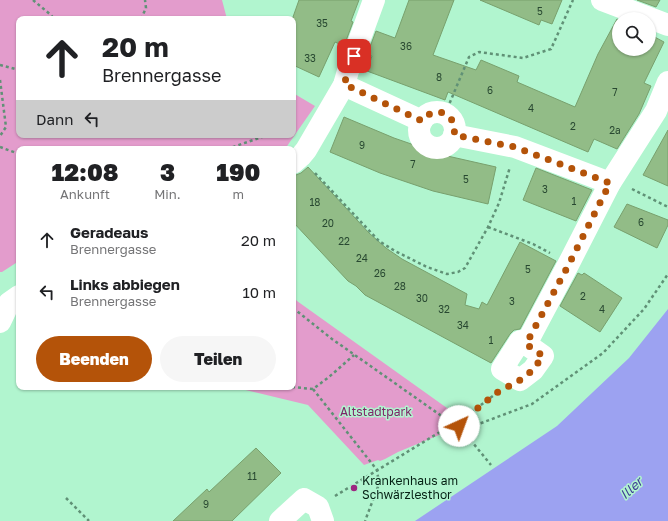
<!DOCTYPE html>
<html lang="de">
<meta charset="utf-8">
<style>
:root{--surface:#fff;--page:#f6f6f6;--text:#202124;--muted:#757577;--accent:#b45309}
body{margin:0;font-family:"Golos Text",sans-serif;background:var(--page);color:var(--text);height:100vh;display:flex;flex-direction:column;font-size:15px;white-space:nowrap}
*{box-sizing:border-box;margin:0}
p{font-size:13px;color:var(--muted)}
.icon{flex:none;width:22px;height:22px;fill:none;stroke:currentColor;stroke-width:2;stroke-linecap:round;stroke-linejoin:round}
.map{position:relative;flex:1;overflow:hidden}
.panel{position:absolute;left:16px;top:146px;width:280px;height:244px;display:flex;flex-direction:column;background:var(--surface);border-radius:8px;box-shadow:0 1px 3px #0004}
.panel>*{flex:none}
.banner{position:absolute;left:16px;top:16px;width:280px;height:122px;border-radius:8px;box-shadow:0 1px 3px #0004;background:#fff;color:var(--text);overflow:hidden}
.fabs{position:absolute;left:612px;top:12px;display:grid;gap:8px}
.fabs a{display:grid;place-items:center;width:44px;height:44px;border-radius:50%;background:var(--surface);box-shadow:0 1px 3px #0004;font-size:20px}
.pin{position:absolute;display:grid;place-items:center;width:34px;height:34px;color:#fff;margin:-17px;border-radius:8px;box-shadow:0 2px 6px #0006}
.me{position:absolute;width:44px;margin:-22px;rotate:43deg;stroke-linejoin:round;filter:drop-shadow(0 0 3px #0008)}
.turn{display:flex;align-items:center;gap:14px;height:84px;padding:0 20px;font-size:18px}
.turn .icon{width:52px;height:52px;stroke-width:2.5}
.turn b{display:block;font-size:28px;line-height:34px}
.then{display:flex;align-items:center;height:38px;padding:0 20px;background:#0003;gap:8px;font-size:15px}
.eta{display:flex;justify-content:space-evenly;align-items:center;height:68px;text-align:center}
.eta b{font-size:24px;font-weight:800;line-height:28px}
.primary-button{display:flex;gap:8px;margin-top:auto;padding:8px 20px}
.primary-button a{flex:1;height:46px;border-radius:24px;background:var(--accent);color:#fff;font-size:16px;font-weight:800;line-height:46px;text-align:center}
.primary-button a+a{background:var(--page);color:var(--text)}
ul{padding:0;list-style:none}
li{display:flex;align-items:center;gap:12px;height:52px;padding:0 20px}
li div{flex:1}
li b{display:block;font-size:15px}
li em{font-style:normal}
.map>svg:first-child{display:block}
.green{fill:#e39ccc}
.water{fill:#9ca2f1}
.building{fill:#92bc87;stroke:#78a06d}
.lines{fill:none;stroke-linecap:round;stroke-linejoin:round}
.path{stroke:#609176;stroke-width:2.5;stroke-dasharray:3 3;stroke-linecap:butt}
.minor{stroke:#fff;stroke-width:22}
.route{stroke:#b45309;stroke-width:7;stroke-dasharray:0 12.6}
.poi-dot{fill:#9d2781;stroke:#b1f5cf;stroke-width:1.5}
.labels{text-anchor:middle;stroke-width:3;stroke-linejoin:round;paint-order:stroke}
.number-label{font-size:10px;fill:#284831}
.park-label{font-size:12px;fill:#7e2668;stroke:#b1f5cf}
.poi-label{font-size:12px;fill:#052114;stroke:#b1f5cf;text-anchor:start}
.water-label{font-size:13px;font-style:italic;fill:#3d3a94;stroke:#b1f5cf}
</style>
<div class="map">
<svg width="668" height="521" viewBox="0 0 668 521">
<rect width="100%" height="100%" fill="#b1f5cf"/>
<!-- green -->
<g class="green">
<polygon points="0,0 222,0 227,19 19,19 19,135 293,135 293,93 315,106 285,149 19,149 19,261 2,272 0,272"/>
<polygon points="293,296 297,301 468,423 398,452 385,459 380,461 378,460 364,465 308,405 233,387 293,387"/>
</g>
<!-- water -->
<polygon class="water" points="668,309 668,521 415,521 557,426 629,358"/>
<!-- building -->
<g class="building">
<polygon points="299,0 359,0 351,21 353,22 344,46 335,42 319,77 293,65 293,17"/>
<polygon points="409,0 454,0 433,55 476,70 481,60 519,76 517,82 575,107 598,54 617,19 619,20 619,49 649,49 649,34 664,42 644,83 651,86 639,114 617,149 594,139 588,152 448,92 445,100 367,71 372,56 367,55 376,31 395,38"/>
<polygon points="480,0 562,0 552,24 541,20 539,25"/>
<polygon points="637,0 660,0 656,7"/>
<polygon points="344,117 394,138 443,155 496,167 488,204 433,191 380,173 330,152"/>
<polygon points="668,130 668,186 643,175"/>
<polygon points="308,167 369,233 386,248 402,259 467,294 465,305 479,309 482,302 487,305 520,242 556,261 520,329 514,330 510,334 491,363 365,295 356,286 348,281 293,222 293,175 296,175 301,173"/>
<polygon points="536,168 592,190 576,221 523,200"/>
<polygon points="627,204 668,220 668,225 657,248 614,227"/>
<polygon points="578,273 582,275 584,273 622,298 600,332 560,306"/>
<polygon points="256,448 281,473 232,521 173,521 207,489 209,492"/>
</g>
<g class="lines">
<!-- path -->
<g class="path">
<polyline points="33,0 51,15 54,19"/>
<polyline points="141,19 146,8 145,0"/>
<polyline points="0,65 19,70"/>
<polyline points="0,80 6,127 0,136"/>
<polyline points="445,114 469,57 479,52 523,58 551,49 573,0"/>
<polyline points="0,147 19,154"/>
<polyline points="227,149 268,135"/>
<polyline points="315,173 379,241 395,251 427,267 447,274 458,272 465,268 488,227 499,203 510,167"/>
<polyline points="632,189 668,207"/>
<polyline points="488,227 533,244 550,253"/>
<polyline points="293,308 332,339 453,424"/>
<polyline points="292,387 313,389 329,377 354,355"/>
<polyline points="313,389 377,470 379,484 365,521"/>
<polyline points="460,425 461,420 498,392"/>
<polyline points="459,426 491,465"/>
<polyline points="335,496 453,424 459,426 460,425 468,428 532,404 603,353 644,309 668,274"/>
<polyline points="66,498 89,521"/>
</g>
<!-- minor -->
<g class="minor">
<polyline points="602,0 668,25"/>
<polyline points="344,85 422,121"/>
<circle cx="437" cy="130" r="18"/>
<polyline points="454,135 515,147 610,183"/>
<polyline points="293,163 301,156 306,150 344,85 348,71 374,0"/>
<polyline points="0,322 9,303 19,296"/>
<polygon points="520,341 526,344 543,356 533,370 520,380 502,369"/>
<polyline points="526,344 569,263 610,183 656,111 668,82"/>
<polyline points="280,521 304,499 318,507 323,521"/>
</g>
</g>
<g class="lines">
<!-- route -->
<path class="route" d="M 354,56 L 344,84 L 422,121 C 434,104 458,113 454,135 L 515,147 L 610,183 L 569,264 L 526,344 L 543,356 L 533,370 L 520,380 L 498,392 L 474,411 L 462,420 L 459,426"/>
</g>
<!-- markers -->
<circle class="poi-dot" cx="354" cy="488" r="4"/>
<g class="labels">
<!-- number labels -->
<g class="number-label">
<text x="540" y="15">5</text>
<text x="322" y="27">35</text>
<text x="406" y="50">36</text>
<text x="310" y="62">33</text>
<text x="439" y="81">8</text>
<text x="490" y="94">6</text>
<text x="615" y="96">7</text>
<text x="531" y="112">4</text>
<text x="573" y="130">2</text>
<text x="615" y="134">2a</text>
<text x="362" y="149">9</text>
<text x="413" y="168">7</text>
<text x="466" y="183">5</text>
<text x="545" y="193">3</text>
<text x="574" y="205">1</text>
<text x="315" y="206">18</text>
<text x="641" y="226">6</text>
<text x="328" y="227">20</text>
<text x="344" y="245">22</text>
<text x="362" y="262">24</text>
<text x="528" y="273">5</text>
<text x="380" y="277">26</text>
<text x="400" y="290">28</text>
<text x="583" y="300">2</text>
<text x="422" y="302">30</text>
<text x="512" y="305">3</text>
<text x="444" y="313">32</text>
<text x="602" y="313">4</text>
<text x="463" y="329">34</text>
<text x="491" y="344">1</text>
<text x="252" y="480">11</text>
<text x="206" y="508">9</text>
</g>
<!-- park labels -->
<g class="park-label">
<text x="376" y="416">Altstadtpark</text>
</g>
<!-- poi labels -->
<g class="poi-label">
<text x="362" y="485">Krankenhaus am<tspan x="362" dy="14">Schwärzlesthor</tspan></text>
</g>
<!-- water labels -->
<g class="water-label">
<text transform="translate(631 488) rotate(-42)" y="5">Iller</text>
</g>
</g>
</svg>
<div class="fabs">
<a><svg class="icon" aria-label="search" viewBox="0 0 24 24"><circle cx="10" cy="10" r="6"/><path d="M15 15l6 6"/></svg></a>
</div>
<div class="pin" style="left:354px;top:56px;background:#d93025"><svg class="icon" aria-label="arrive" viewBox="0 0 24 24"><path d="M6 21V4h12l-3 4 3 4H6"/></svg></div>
<svg class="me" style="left:459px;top:426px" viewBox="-20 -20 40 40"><circle r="19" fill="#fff"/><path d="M0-13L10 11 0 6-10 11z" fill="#b45309"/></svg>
<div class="banner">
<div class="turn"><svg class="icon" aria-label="ahead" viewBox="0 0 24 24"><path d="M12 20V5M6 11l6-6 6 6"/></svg><div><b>20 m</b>Brennergasse</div></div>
<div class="then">Dann<svg class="icon" aria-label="left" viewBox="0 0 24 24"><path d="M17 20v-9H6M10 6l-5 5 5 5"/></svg></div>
</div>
<section class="panel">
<div class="eta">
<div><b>12:08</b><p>Ankunft</p></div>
<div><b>3</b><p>Min.</p></div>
<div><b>190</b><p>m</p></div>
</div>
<ul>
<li><svg class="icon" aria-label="ahead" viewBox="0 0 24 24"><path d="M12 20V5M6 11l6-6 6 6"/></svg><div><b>Geradeaus</b><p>Brennergasse</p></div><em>20 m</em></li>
<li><svg class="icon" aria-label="left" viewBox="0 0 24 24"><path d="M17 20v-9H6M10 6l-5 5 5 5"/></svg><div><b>Links abbiegen</b><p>Brennergasse</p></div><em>10 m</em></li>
</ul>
<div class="primary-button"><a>Beenden</a><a>Teilen</a></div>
</section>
</div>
